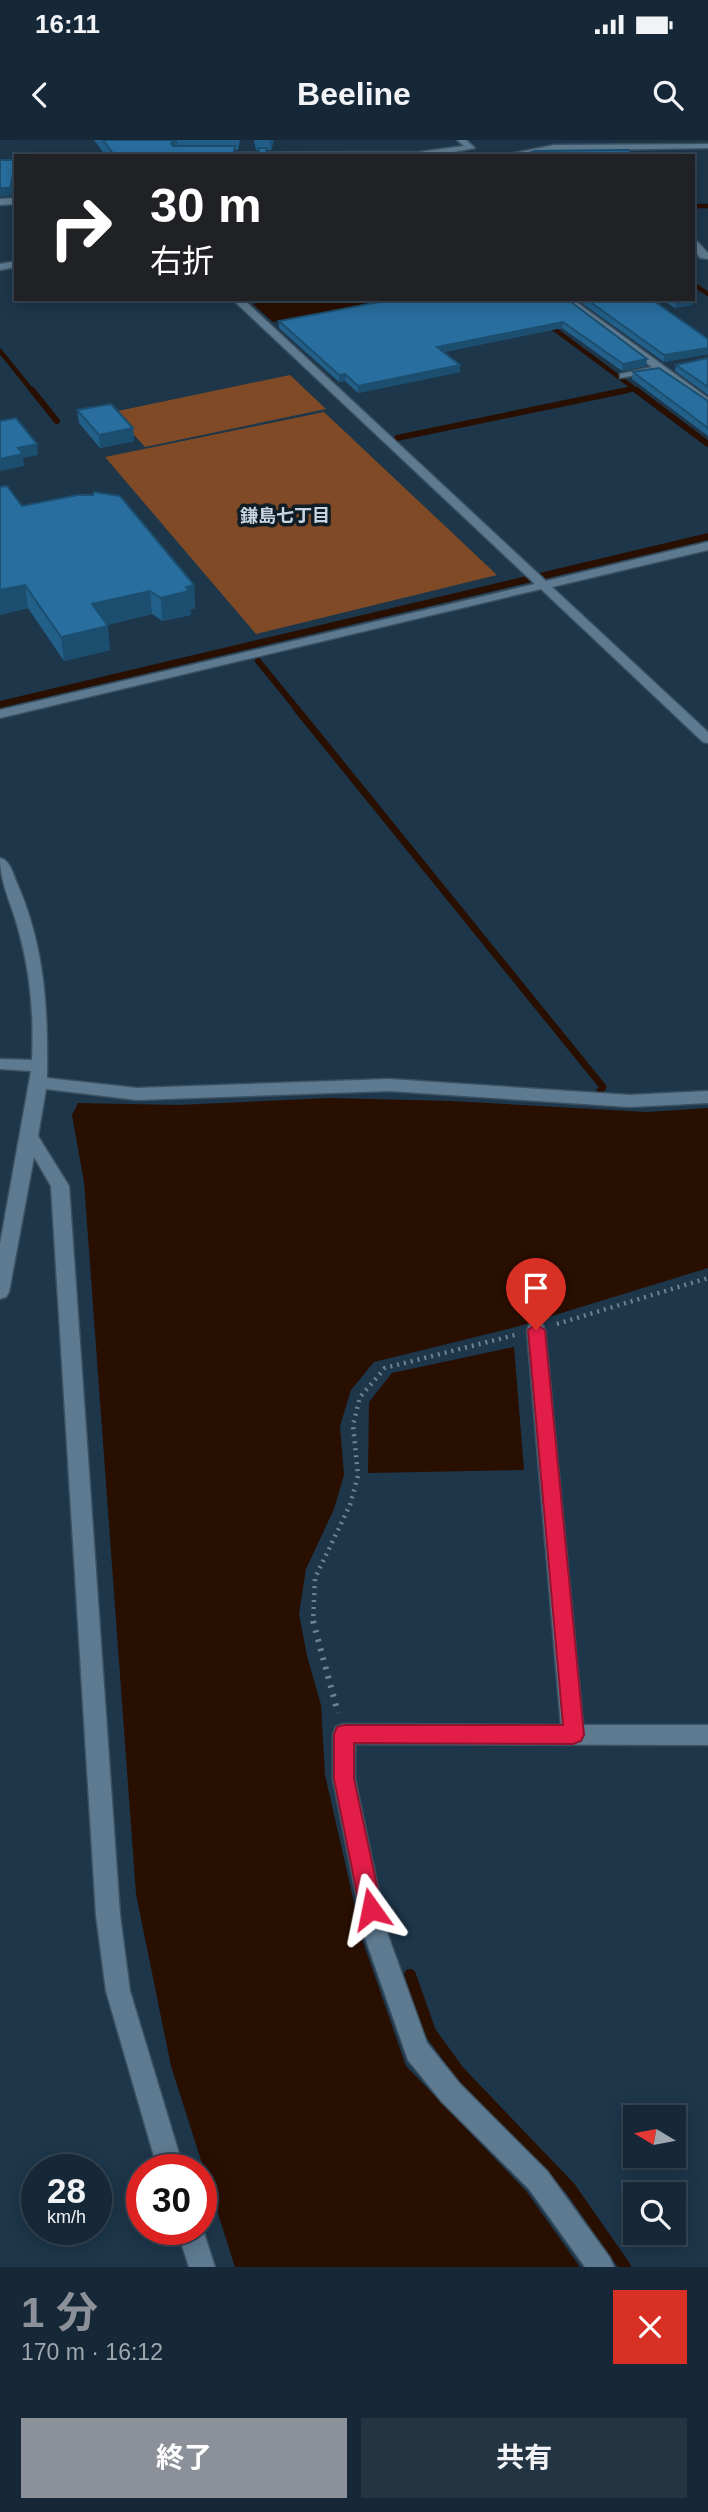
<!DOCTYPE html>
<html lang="ja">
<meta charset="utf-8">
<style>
:root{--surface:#162838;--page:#233443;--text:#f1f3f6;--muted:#9ea6ae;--line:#354453;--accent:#8c9099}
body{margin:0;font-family:Helvetica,"Noto Sans JP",sans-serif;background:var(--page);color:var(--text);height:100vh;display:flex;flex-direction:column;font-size:26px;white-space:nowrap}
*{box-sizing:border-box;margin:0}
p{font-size:23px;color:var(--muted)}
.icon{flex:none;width:38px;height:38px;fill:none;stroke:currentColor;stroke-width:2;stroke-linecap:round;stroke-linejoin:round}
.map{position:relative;height:2127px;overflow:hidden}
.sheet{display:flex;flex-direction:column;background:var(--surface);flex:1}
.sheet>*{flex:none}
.banner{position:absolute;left:14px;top:14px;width:681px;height:147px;border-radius:0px;box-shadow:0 4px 18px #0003,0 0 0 2px var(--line);background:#202124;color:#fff;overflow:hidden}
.needle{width:46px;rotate:280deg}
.fabs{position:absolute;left:623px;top:1965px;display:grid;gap:14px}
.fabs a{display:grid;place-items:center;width:63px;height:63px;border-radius:0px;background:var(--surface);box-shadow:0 4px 18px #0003,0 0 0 2px var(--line);font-size:35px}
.speed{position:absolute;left:21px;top:2014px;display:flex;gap:14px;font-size:35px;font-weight:700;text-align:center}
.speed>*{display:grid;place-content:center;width:91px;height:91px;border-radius:50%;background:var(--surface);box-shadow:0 4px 18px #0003,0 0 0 2px var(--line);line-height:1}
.speed small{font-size:18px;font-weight:400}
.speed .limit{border:10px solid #d22;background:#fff;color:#111}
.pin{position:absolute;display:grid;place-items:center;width:60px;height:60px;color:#fff;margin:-72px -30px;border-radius:50% 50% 50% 0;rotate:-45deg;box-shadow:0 0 7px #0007}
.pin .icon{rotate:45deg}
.me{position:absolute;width:77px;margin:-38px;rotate:348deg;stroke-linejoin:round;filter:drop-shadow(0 0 5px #0008)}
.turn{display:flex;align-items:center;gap:24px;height:147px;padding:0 21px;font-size:32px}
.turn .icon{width:91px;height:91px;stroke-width:2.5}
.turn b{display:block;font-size:49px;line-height:60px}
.round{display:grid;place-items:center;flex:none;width:74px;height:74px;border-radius:0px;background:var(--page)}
.head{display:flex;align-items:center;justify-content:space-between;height:119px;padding:0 21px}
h1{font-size:42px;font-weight:700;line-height:52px;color:var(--accent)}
.cta{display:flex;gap:14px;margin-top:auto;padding:14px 21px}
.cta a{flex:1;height:80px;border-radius:0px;background:var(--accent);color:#fff;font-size:28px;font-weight:700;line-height:80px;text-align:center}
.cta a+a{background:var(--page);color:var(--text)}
.status{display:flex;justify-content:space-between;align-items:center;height:49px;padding:0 35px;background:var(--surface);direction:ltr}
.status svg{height:19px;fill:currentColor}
header{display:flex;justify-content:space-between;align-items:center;height:91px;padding:0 21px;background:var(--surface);font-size:32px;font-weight:700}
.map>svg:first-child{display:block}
.green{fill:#7f4a25}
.water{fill:#290f00}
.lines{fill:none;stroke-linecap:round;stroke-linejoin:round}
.stream-far3{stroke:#290f00;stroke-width:4.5}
.stream-far2{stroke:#290f00;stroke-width:6}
.stream-far1{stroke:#290f00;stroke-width:7}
.stream{stroke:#290f00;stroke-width:12}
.minor-casing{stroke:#3b5161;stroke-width:3}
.path-far1{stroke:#6e8292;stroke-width:4.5;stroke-dasharray:2 5;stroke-linecap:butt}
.path{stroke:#6e8292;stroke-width:6;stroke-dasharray:2.5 7;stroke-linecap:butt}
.minor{fill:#5e7a90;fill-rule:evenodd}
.wall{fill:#225f89}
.shaded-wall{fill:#1c4e6f}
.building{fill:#286f9f;stroke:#1c4e6f;stroke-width:2}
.route{fill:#e11d48;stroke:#92132f;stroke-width:2}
.labels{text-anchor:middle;stroke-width:7;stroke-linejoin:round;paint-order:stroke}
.far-neighbourhood-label{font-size:18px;font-weight:bold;fill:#c7d6e2;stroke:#111d25}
</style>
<div class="status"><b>16:11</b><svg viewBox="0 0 49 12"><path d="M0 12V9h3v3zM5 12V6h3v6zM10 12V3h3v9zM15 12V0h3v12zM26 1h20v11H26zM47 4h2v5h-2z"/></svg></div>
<header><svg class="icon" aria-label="back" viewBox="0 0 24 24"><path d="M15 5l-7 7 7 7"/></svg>Beeline<svg class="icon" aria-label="search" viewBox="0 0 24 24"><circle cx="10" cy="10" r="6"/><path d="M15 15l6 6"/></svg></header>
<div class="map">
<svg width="708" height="2127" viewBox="0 0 708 2127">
<rect width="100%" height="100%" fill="#1d364a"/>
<!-- green -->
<g class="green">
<polygon points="290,235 326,269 145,307 113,272"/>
<polygon points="324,272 497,435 256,494 105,317"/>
</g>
<!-- water -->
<g class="water">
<polygon points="276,159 395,159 273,182 253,164"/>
<polygon points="708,393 708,400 0,568 0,561"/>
<polygon points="329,958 451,961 646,972 708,968 708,1128 516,1187 374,1222 351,1250 340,1286 344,1335 334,1369 306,1429 299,1474 307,1516 321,1565 325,1635 363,1802 406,1926 526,2051 580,2127 235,2127 171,1926 136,1754 84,1042 72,975 78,963 178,965"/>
<polygon points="514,1207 524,1330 368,1333 369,1262 392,1233"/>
</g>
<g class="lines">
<!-- stream-far3 -->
<g class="stream-far3">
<polyline points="693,66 708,66"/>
<polyline points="693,144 708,154"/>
<polyline points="546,183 639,252"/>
<polyline points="0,211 33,252"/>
<polyline points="619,252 634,249"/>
</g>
<!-- stream-far2 -->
<g class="stream-far2">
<polyline points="32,250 57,281"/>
<polyline points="636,250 708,304"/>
<polyline points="397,298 628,250"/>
<polyline points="258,521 298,570"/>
</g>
<!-- stream-far1 -->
<polyline class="stream-far1" points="296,568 603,947 600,951"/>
<!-- stream -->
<polyline class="stream" points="410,1835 430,1892 459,1932 570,2048 625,2127"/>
<defs>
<g id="minor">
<polygon points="457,0 466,0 475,8 432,16 174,16 178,13 419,12 464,6"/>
<polygon points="708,4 708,8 543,11 500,16 554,5"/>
<polygon points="16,58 16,64 0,65 0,59"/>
<polygon points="693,97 708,113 708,119 700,118 693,107"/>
<polygon points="16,121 16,127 0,130 0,124"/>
<polygon points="232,159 243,159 546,441 708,402 708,410 552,447 708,592 708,603 703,602 541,449 0,578 0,570 535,444"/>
<polygon points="560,159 572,159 708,258 708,266 657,231 620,238 620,234 652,227"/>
<path d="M 0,718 C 10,720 13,734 17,743 C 45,807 48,870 47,938 L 137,948 L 389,939 L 630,955 L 708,951 L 708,963 L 630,967 L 389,951 L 137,960 L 46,949 L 38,996 L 69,1046 L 120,1775 L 130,1851 L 184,2030 L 158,2030 L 106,1851 L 96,1775 L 51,1046 L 34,1017 L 9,1152 L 6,1157 L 0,1159 L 0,1104 L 31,931 L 0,929 L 0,919 L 32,920 C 34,878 31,837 20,796 C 14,769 0,745 0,718 Z"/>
<polygon points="536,1183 543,1185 545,1190 583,1585 708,1585 708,1605 355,1604 355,1639 388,1795 427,1903 460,1944 547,2031 610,2118 614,2127 585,2127 529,2049 442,1962 408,1920 364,1795 333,1639 333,1594 336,1587 344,1584 561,1585 527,1190 529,1185"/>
<polygon points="201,2085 203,2090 215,2127 189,2127 177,2090 201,2090"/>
</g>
</defs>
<!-- minor casing -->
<use href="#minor" class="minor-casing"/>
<!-- path-far1 -->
<g class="path-far1">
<polyline points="557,1184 708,1138"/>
<polyline points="313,1483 315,1438 350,1365 358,1336 353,1285 360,1257 385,1228 515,1195"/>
</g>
<!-- path -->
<polyline class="path" points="313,1481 338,1573"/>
<!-- minor -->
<use href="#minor" class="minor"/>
</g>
<!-- wall -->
<g class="wall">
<polygon points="94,0 240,0 238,10 235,10 236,16 106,16"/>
<polygon points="254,0 274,0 271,10 267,10 268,16 258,16 258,10 256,10"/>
<polygon points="693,158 692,165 675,168 661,159"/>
<polygon points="567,159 647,219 646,226 622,231 562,188 444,212 460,232 358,253 345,241 339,242 279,188 279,181"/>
<polygon points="576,159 651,159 708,199 708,214 664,222"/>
<polygon points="708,218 708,255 675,231 676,225"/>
<polygon points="633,232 708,261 708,296 632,239"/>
<polygon points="77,270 133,288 134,301 100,308 79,283"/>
<polygon points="0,347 22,366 194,445 195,468 190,470 191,475 162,481 152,474 107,485 110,510 64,521 28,468 0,475"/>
</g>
<!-- shaded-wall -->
<g class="shaded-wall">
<polygon points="175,0 177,0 178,10 171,3"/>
<polygon points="270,0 274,0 271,10"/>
<polygon points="16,23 16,34 11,56 0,57 0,48"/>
<polygon points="693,158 692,165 675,168 676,162"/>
<polygon points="563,182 562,188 437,213 437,207"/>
<polygon points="708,208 708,214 664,222 664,215"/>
<polygon points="647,219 646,226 622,231 623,224"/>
<polygon points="460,225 460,232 358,253 358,246"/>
<polygon points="345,234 345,241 339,242 339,235"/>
<polygon points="133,288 134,301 100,308 99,295"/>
<polygon points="37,304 38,315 23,318 24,326 0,331 0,319 18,308"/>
<polygon points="25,445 28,468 0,475 0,450"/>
<polygon points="194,445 195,468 190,470 191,475 162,481 161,458 186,447"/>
<polygon points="150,451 152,474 94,488 92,464"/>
<polygon points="108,486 110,510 64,521 61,497"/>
</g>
<!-- building -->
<g class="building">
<polygon points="103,0 175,0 171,3 173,6 235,6 233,16 115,16"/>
<polygon points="258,8 267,8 265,16 260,16"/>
<polygon points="629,10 631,16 520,16 535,11"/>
<polygon points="381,13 380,16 329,15"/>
<polygon points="0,20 16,20 10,48 0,48"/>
<polygon points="395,159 567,159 647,219 623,224 563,182 437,207 460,225 358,246 345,234 339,235 279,181"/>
<polygon points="586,159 651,159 708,199 708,208 664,215"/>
<polygon points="672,159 689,159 676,162"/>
<polygon points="708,218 708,247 676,225"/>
<polygon points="659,228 708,261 708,288 633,232"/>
<polygon points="111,264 133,288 99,295 77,270"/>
<polygon points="16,278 37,304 18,308 23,314 0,319 0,281"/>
<polygon points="7,346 22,366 78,355 93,355 94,352 120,356 194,445 186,447 189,451 161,458 150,451 92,464 108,486 61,497 25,445 0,450 0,347"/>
</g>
<!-- route -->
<polygon class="route" points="536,1184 545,1190 584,1595 581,1601 573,1604 354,1603 354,1639 382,1769 378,1777 371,1780 363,1777 360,1769 334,1639 334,1594 337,1587 344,1585 563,1585 528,1190"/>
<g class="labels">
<!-- far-neighbourhood labels -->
<g class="far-neighbourhood-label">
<text x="285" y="382">鎌島七丁目</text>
</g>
</g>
</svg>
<div class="fabs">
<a><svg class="needle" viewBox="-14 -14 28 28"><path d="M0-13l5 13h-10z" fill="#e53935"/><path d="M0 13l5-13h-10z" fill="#9ea6ae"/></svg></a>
<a><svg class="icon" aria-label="search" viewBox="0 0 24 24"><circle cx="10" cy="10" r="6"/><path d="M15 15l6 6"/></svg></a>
</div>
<div class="speed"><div>28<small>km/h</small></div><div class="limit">30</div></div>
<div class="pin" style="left:536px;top:1190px;background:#d93025"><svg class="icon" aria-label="arrive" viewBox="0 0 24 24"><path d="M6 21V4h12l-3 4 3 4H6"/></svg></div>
<svg class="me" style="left:371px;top:1769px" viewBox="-20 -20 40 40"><path d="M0-17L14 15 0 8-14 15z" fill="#e11d48" stroke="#fff" stroke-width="4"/></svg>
<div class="banner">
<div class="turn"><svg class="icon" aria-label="right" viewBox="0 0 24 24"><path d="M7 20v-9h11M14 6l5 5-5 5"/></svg><div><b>30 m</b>右折</div></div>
</div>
</div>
<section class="sheet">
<div class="head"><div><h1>1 分</h1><p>170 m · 16:12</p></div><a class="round" style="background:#d93025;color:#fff"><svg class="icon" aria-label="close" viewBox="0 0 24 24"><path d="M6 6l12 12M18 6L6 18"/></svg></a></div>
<div class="cta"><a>終了</a><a>共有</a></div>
</section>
